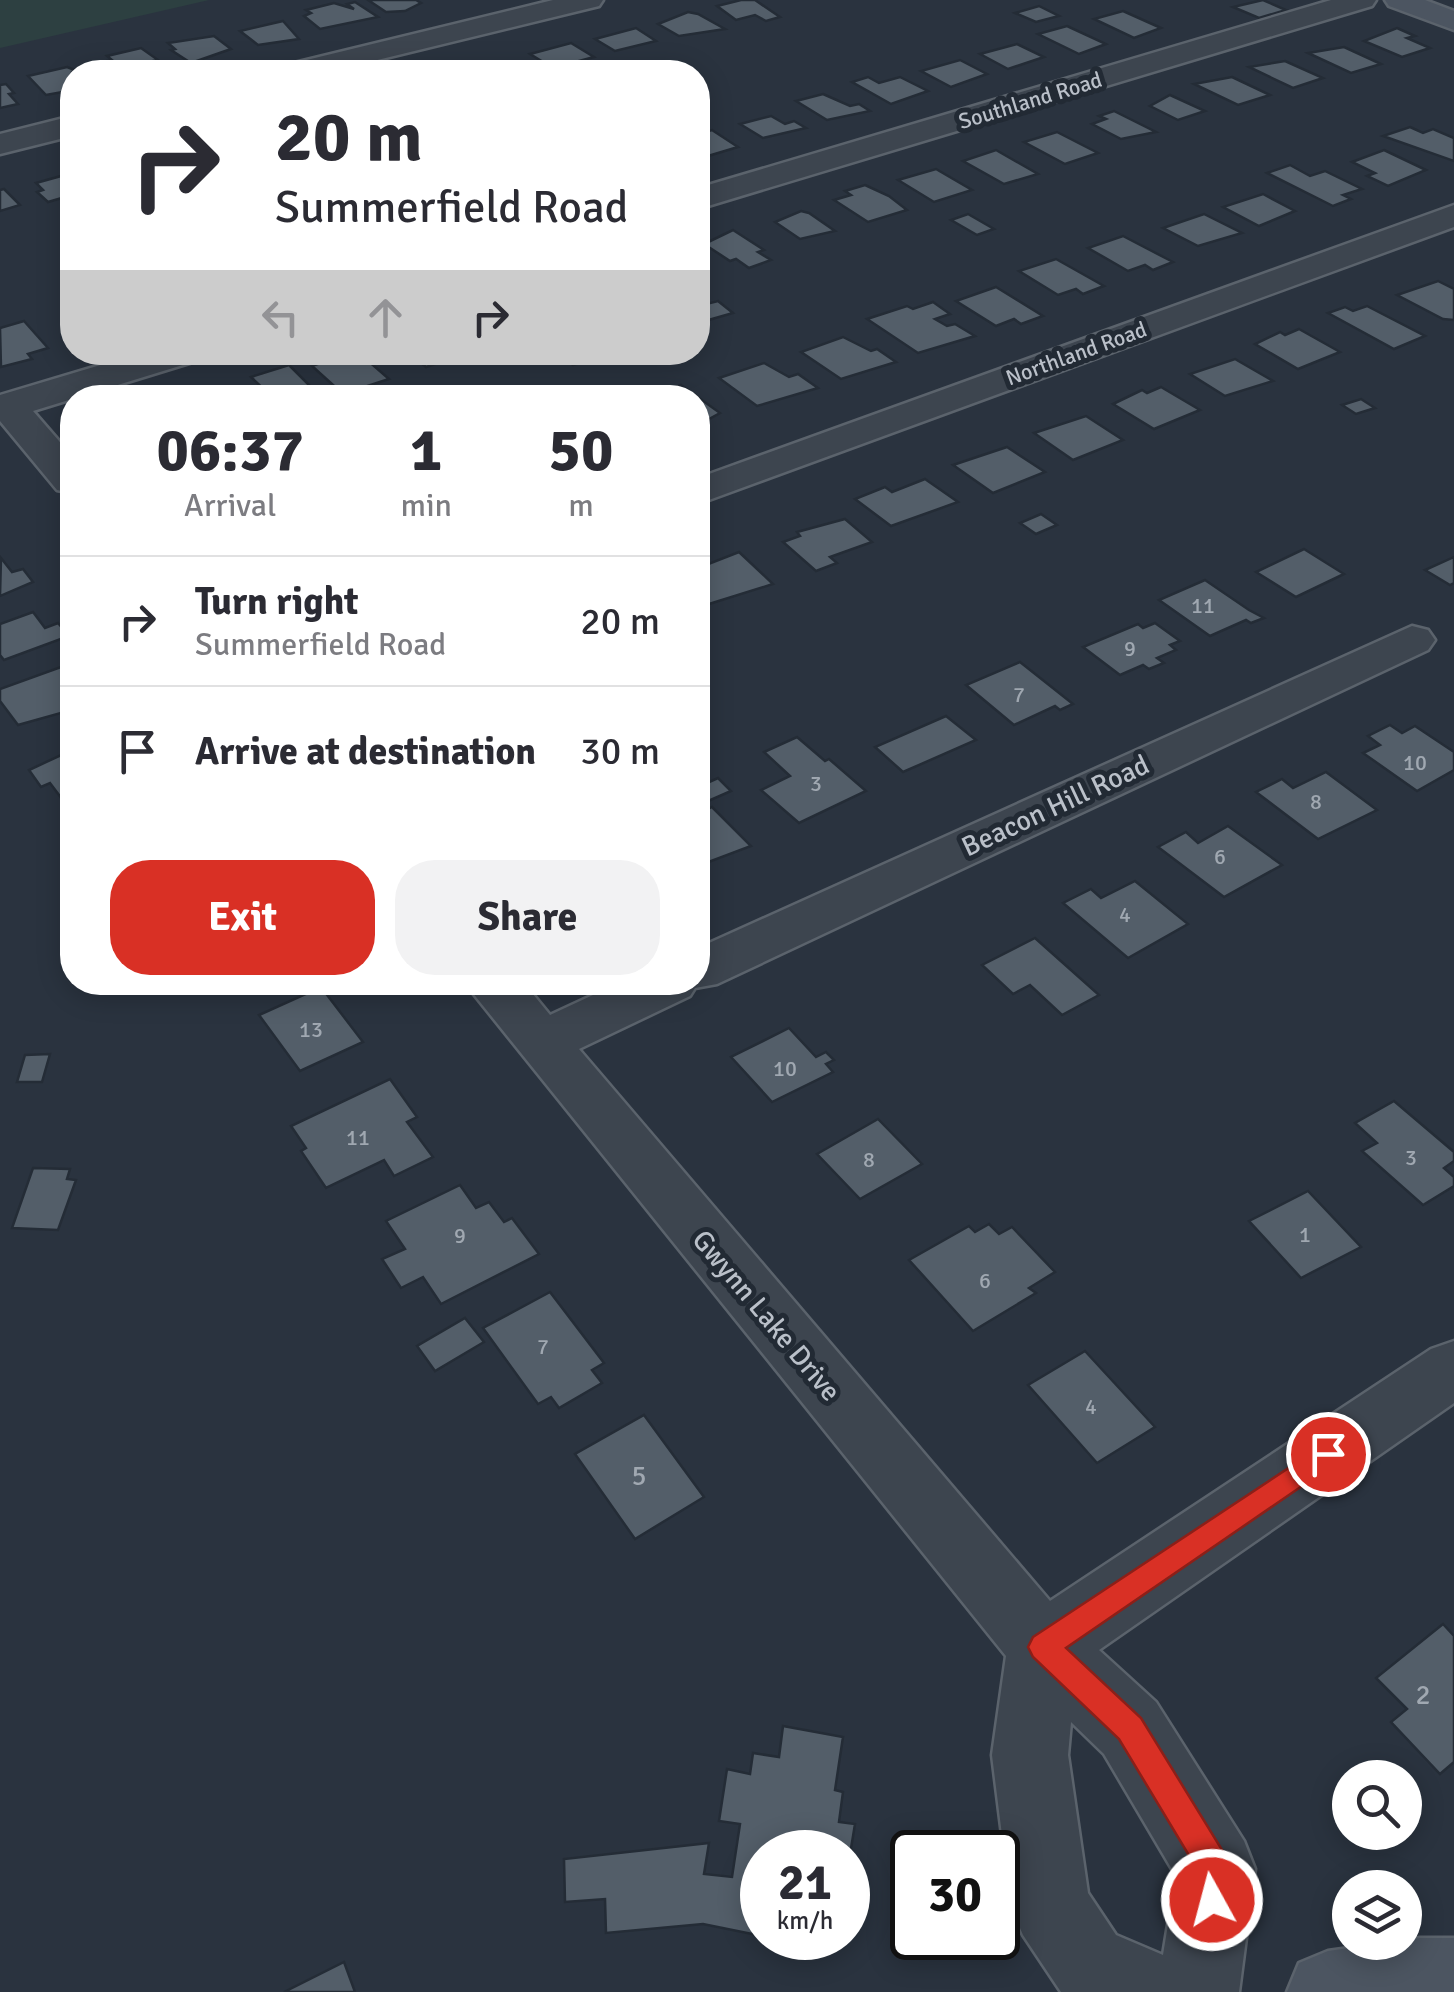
<!DOCTYPE html>
<style>
:root{--surface:#fff;--page:#f2f2f3;--text:#2b2b33;--muted:#7c7c81;--line:#e1e1e2;--accent:#d93025}
body{margin:0;font-family:Signika,sans-serif;background:var(--page);color:var(--text);height:100vh;display:flex;flex-direction:column;font-size:38px;white-space:nowrap}
*{box-sizing:border-box;margin:0}
p{font-size:32px;color:var(--muted)}
.icon{flex:none;width:55px;height:55px;fill:none;stroke:currentColor;stroke-width:2;stroke-linecap:round;stroke-linejoin:round}
.map{position:relative;flex:1;overflow:hidden}
.side{position:absolute;left:60px;top:385px;width:650px;height:610px;display:flex;flex-direction:column;background:var(--surface);border-radius:40px;box-shadow:0 5px 25px #0003}
.side>*{flex:none}
.guide{position:absolute;left:60px;top:60px;width:650px;height:305px;border-radius:40px;box-shadow:0 5px 25px #0003;background:#fff;color:var(--text);overflow:hidden}
.buttons{position:absolute;left:1332px;top:1760px;display:grid;gap:20px}
.buttons a{display:grid;place-items:center;width:90px;height:90px;border-radius:50%;background:var(--surface);box-shadow:0 5px 25px #0003;font-size:50px}
.speed{position:absolute;left:740px;top:1830px;display:flex;gap:20px;font-size:50px;font-weight:700;text-align:center}
.speed>*{display:grid;place-content:center;width:130px;height:130px;border-radius:50%;background:var(--surface);box-shadow:0 5px 25px #0003;line-height:1}
.speed small{font-size:25px;font-weight:400}
.speed .limit{border:5px solid #111;border-radius:15px;background:#fff;color:#111}
.pin{position:absolute;display:grid;place-items:center;width:85px;height:85px;color:#fff;margin:-42px;border:5px solid #fff;border-radius:50%;box-shadow:0 2px 10px #0007}
.me{position:absolute;width:110px;margin:-55px;rotate:353deg;stroke-linejoin:round;filter:drop-shadow(0 0 8px #0008)}
.turn{display:flex;align-items:center;gap:35px;height:210px;padding:0 50px;font-size:45px}
.turn .icon{width:130px;height:130px;stroke-width:2.5}
.turn b{display:block;font-size:70px;line-height:85px}
.lanes{display:flex;align-items:center;height:95px;padding:0 50px;background:#0003;justify-content:center;gap:50px;direction:ltr}
.lanes .off{opacity:.35}
.eta{display:flex;justify-content:space-evenly;align-items:center;height:170px;text-align:center}
.eta b{font-size:60px;font-weight:800;line-height:70px}
.primary-button{display:flex;gap:20px;margin-top:auto;padding:20px 50px}
.primary-button a{flex:1;height:115px;border-radius:40px;background:var(--accent);color:#fff;font-size:40px;font-weight:800;line-height:115px;text-align:center}
.primary-button a+a{background:var(--page);color:var(--text)}
ul{padding:0;list-style:none}
li{display:flex;align-items:center;gap:30px;height:130px;padding:0 50px;border-top:2px solid var(--line)}
li div{flex:1}
li b{display:block;font-size:38px}
li em{font-style:normal}
.map>svg:first-child{display:block}
.green{fill:#2d4041}
.building{fill:#535e69;stroke:#242c36;stroke-width:2.5}
.lines{fill:none;stroke-linecap:round;stroke-linejoin:round}
.minor-casing{stroke:#5b636c;stroke-width:5}
.secondary-casing{stroke:#5b636c;stroke-width:5}
.minor{fill:#3d454f;fill-rule:evenodd}
.secondary{fill:#4c5561;fill-rule:evenodd}
.route{fill:#d93025;stroke:#8d1f18;stroke-width:2.5}
.labels{text-anchor:middle;stroke-width:10;stroke-linejoin:round;paint-order:stroke}
.far-street-label{font-size:22px;fill:#bac0c9;stroke:#222a34}
.number-label{font-size:22px;fill:#a0a8b1}
.street-label{font-size:28px;fill:#bac0c9;stroke:#222a34}
.near-number-label{font-size:28px;fill:#a0a8b1}
</style>
<div class="map">
<svg width="1454" height="1992" viewBox="0 0 1454 1992">
<rect width="100%" height="100%" fill="#2a333f"/>
<!-- green -->
<polygon class="green" points="0,0 209,0 0,48"/>
<!-- building -->
<g class="building">
<polygon points="368,0 416,0 421,3 405,11 386,12"/>
<polygon points="741,0 755,0 780,17 766,21 755,15 736,20 717,6"/>
<polygon points="1263,0 1286,10 1259,18 1233,7"/>
<polygon points="355,2 378,17 320,29 304,16 311,13 306,10 334,3 354,9 347,4"/>
<polygon points="1039,6 1059,16 1036,22 1015,13"/>
<polygon points="1123,11 1161,28 1134,38 1094,19"/>
<polygon points="688,12 698,14 725,29 679,36 658,24"/>
<polygon points="283,21 299,39 258,45 240,31"/>
<polygon points="1067,26 1106,44 1079,54 1038,34"/>
<polygon points="636,28 656,41 615,51 595,39"/>
<polygon points="1397,28 1415,36 1407,38 1430,48 1402,57 1364,41"/>
<polygon points="214,36 231,49 191,63 171,50 175,49 168,43"/>
<polygon points="571,43 594,57 553,68 530,54"/>
<polygon points="1017,44 1044,57 1008,69 980,54"/>
<polygon points="1344,47 1381,64 1351,73 1308,53"/>
<polygon points="141,48 158,60 153,61 163,71 116,72 103,62 112,60 107,56"/>
<polygon points="960,60 987,74 951,87 921,71"/>
<polygon points="1285,61 1323,78 1293,88 1249,67"/>
<polygon points="507,62 522,72 470,72 468,68"/>
<polygon points="67,67 80,72 72,72 72,93 65,95 62,92 46,95 28,76"/>
<polygon points="868,77 879,83 900,77 928,91 891,104 852,82"/>
<polygon points="1232,77 1270,95 1238,105 1194,84"/>
<polygon points="6,84 14,93 9,94 18,104 0,108 0,85"/>
<polygon points="823,94 850,106 859,104 870,111 827,120 796,101"/>
<polygon points="1170,95 1205,111 1178,120 1150,106"/>
<polygon points="1114,111 1156,132 1121,139 1092,124 1106,119 1099,116"/>
<polygon points="771,116 785,124 794,121 806,128 763,138 740,124"/>
<polygon points="1410,127 1423,133 1433,129 1454,138 1454,161 1383,136"/>
<polygon points="712,130 738,147 698,159 698,134"/>
<polygon points="1057,132 1098,153 1065,164 1024,142"/>
<polygon points="996,150 1038,174 1004,184 963,161"/>
<polygon points="1384,150 1426,170 1388,186 1367,176 1375,173 1352,162"/>
<polygon points="1290,165 1310,176 1325,171 1362,189 1343,195 1351,199 1333,206 1267,173"/>
<polygon points="936,169 972,190 934,202 898,180"/>
<polygon points="72,173 72,195 48,202 37,192 43,190 36,183"/>
<polygon points="865,185 889,196 907,210 868,222 834,200 851,195 845,191"/>
<polygon points="4,189 20,205 0,211 0,190"/>
<polygon points="1263,194 1295,211 1259,226 1223,207"/>
<polygon points="801,211 809,213 835,231 800,239 775,222"/>
<polygon points="968,214 994,229 977,235 951,220"/>
<polygon points="1204,214 1242,233 1198,246 1163,228"/>
<polygon points="733,230 764,250 758,252 771,260 749,268 736,259 730,261 704,244"/>
<polygon points="1123,236 1173,262 1153,270 1145,265 1128,271 1088,248"/>
<polygon points="1056,259 1104,286 1083,294 1076,289 1058,295 1019,271"/>
<polygon points="1438,281 1454,289 1454,320 1443,319 1397,295"/>
<polygon points="996,287 1043,316 1021,324 1014,319 996,326 956,301"/>
<polygon points="718,301 733,313 705,321 698,315 698,306"/>
<polygon points="933,302 950,314 935,319 947,326 955,324 975,336 918,353 867,319 907,306 913,309"/>
<polygon points="1367,306 1425,336 1394,349 1328,313 1345,307 1353,311"/>
<polygon points="24,321 48,348 28,354 32,359 1,367 0,328"/>
<polygon points="1299,329 1340,352 1298,369 1255,344 1280,332 1285,335"/>
<polygon points="843,337 871,351 877,349 896,362 841,379 801,352"/>
<polygon points="334,352 358,352 389,379 343,394 312,366 332,359 328,355"/>
<polygon points="408,352 471,352 426,367"/>
<polygon points="577,352 606,352 607,354 573,365 563,357"/>
<polygon points="1235,359 1273,381 1225,396 1190,374"/>
<polygon points="764,363 789,377 798,374 818,388 757,406 719,378"/>
<polygon points="289,365 322,398 297,398 304,395 295,388 271,396 251,377"/>
<polygon points="681,385 720,413 698,425 698,398 660,398 655,394"/>
<polygon points="1161,387 1200,410 1154,429 1113,404 1142,390 1147,393"/>
<polygon points="1361,399 1375,408 1356,414 1342,405"/>
<polygon points="1086,416 1123,440 1073,460 1034,433"/>
<polygon points="1007,447 1045,472 993,493 953,465"/>
<polygon points="925,479 958,502 891,526 855,499 885,487 892,492"/>
<polygon points="1041,514 1057,525 1036,534 1020,523"/>
<polygon points="845,519 872,542 830,557 837,563 816,571 783,542 800,536 797,532"/>
<polygon points="1304,549 1344,574 1296,597 1256,572"/>
<polygon points="739,552 773,584 709,604 698,594 698,568"/>
<polygon points="1454,557 1454,583 1450,585 1425,570"/>
<polygon points="1,558 12,572 23,569 33,582 0,596"/>
<polygon points="1205,580 1249,610 1264,618 1251,623 1246,620 1210,636 1159,600"/>
<polygon points="33,612 45,628 58,623 69,636 4,660 0,655 0,624"/>
<polygon points="1155,623 1180,641 1170,645 1176,650 1157,658 1164,663 1149,669 1143,665 1120,675 1083,647 1138,624 1143,628"/>
<polygon points="1020,662 1073,704 1060,710 1055,706 1014,725 966,685"/>
<polygon points="72,663 72,718 64,712 18,725 0,701 0,689"/>
<polygon points="946,716 976,740 903,772 875,747"/>
<polygon points="1390,725 1402,733 1415,726 1454,752 1454,770 1417,791 1363,753 1380,745 1368,736"/>
<polygon points="797,737 825,761 829,759 866,791 799,823 761,790 790,776 764,752"/>
<polygon points="72,750 72,797 62,799 50,783 41,787 29,770"/>
<polygon points="1326,772 1377,810 1318,839 1256,792 1282,779 1293,788"/>
<polygon points="718,778 731,791 706,802 698,794 698,787"/>
<polygon points="712,807 751,846 698,866 698,814"/>
<polygon points="1228,826 1282,865 1224,897 1158,847 1186,832 1198,843"/>
<polygon points="1135,881 1188,924 1128,958 1063,903 1091,889 1101,898"/>
<polygon points="1035,938 1099,995 1062,1015 1030,985 1013,994 982,965"/>
<polygon points="321,987 363,1042 300,1071 259,1015"/>
<polygon points="789,1028 816,1057 826,1052 834,1060 826,1064 833,1072 772,1102 731,1057"/>
<polygon points="50,1054 42,1082 17,1082 25,1055"/>
<polygon points="390,1079 417,1117 407,1122 433,1157 394,1176 384,1160 326,1188 301,1151 306,1148 291,1126"/>
<polygon points="1394,1101 1454,1152 1454,1161 1444,1168 1454,1177 1454,1186 1423,1205 1362,1151 1377,1143 1355,1123"/>
<polygon points="878,1119 922,1164 860,1199 817,1154"/>
<polygon points="33,1168 70,1169 67,1179 76,1180 58,1230 12,1228"/>
<polygon points="460,1185 476,1208 489,1202 504,1222 512,1218 539,1254 441,1304 423,1277 401,1288 382,1259 405,1249 386,1221"/>
<polygon points="1308,1191 1361,1247 1301,1278 1249,1221"/>
<polygon points="989,1224 999,1234 1012,1227 1055,1272 1029,1288 1036,1293 973,1331 909,1260 969,1226 975,1232"/>
<polygon points="550,1292 604,1363 592,1370 602,1383 559,1408 551,1397 538,1404 483,1328"/>
<polygon points="465,1318 484,1342 435,1371 417,1346"/>
<polygon points="1085,1351 1155,1427 1097,1463 1028,1385"/>
<polygon points="644,1415 704,1497 635,1539 575,1454"/>
<polygon points="1443,1624 1454,1636 1454,1762 1440,1774 1391,1722 1407,1709 1376,1678"/>
<polygon points="783,1726 843,1737 835,1790 843,1792 839,1822 855,1824 848,1867 848,1852 762,1852 762,1936 703,1924 606,1933 605,1899 565,1902 564,1859 709,1843 704,1874 732,1877 740,1824 719,1821 727,1769 750,1774 753,1753 779,1757"/>
<polygon points="769,1938 817,1938 816,1947"/>
<polygon points="344,1962 355,1992 284,1992"/>
</g>
<g class="lines">
<defs>
<g id="minor">
<polygon points="553,0 603,0 599,6 328,72 278,72 282,66"/>
<polygon points="1331,0 1376,0 1372,6 698,209 698,188"/>
<polygon points="72,116 72,136 0,154 0,134"/>
<polygon points="1454,205 1454,227 698,504 698,478"/>
<polygon points="144,352 205,352 199,360 33,411 72,456 72,493 57,490 0,421 0,395"/>
<path d="M 1412,626 L 1428,630 L 1435,640 L 1428,650 L 717,984 L 695,988 L 690,996 L 579,1049 L 1050,1601 L 1431,1349 L 1454,1341 L 1454,1403 L 1099,1650 L 1156,1702 L 1244,1841 L 1255,1869 L 1239,1992 L 1061,1992 L 1023,1935 L 1011,1907 L 992,1755 L 1006,1656 L 464,982 L 523,982 L 550,1015 L 621,982 L 698,982 L 698,948 ZM 1071,1722 L 1104,1754 L 1176,1876 L 1163,1955 L 1116,1935 L 1088,1893 L 1068,1755 Z"/>
</g>
<g id="secondary">
<polygon points="1385,0 1425,0 1454,11 1454,30 1389,6"/>
<polygon points="1420,1938 1454,1938 1454,1992 1287,1992 1299,1963 1328,1951"/>
</g>
</defs>
<!-- minor casing -->
<use href="#minor" class="minor-casing"/>
<!-- secondary casing -->
<use href="#secondary" class="secondary-casing"/>
<!-- minor -->
<use href="#minor" class="minor"/>
<!-- secondary -->
<use href="#secondary" class="secondary"/>
</g>
<!-- route -->
<path class="route" d="M 1328,1442 L 1337,1445 L 1341,1454 L 1337,1462 L 1066,1648 L 1141,1718 L 1227,1858 C 1234,1875 1230,1894 1223,1911 L 1212,1916 L 1200,1911 L 1195,1900 L 1199,1872 L 1119,1739 L 1033,1657 L 1028,1647 L 1033,1637 Z"/>
<g class="labels">
<!-- far-street labels -->
<g class="far-street-label">
<text transform="translate(1030 100) rotate(-17)" y="8">Southland Road</text>
<text transform="translate(1076 353) rotate(-20)" y="8">Northland Road</text>
</g>
<!-- number labels -->
<g class="number-label">
<text x="1203" y="613">11</text>
<text x="1130" y="656">9</text>
<text x="1019" y="702">7</text>
<text x="1415" y="770">10</text>
<text x="816" y="791">3</text>
<text x="1316" y="809">8</text>
<text x="1220" y="864">6</text>
<text x="1125" y="922">4</text>
<text x="311" y="1037">13</text>
<text x="785" y="1076">10</text>
<text x="358" y="1145">11</text>
<text x="1411" y="1165">3</text>
<text x="869" y="1167">8</text>
<text x="1305" y="1242">1</text>
<text x="460" y="1243">9</text>
<text x="985" y="1288">6</text>
<text x="543" y="1354">7</text>
<text x="1091" y="1414">4</text>
</g>
<!-- street labels -->
<g class="street-label">
<text transform="translate(1055 805) rotate(-25)" y="10">Beacon Hill Road</text>
<text transform="translate(767 1315) rotate(50)" y="10">Gwynn Lake Drive</text>
</g>
<!-- near-number labels -->
<g class="near-number-label">
<text x="639" y="1485">5</text>
<text x="1423" y="1704">2</text>
</g>
</g>
</svg>
<div class="buttons">
<a><svg class="icon" aria-label="search" viewBox="0 0 24 24"><circle cx="10" cy="10" r="6"/><path d="M15 15l6 6"/></svg></a>
<a><svg class="icon" aria-label="layers" viewBox="0 0 24 24"><path d="M12 4l9 5-9 5-9-5zM3 14l9 5 9-5"/></svg></a>
</div>
<div class="speed"><div>21<small>km/h</small></div><div class="limit">30</div></div>
<div class="pin" style="left:1328px;top:1454px;background:#d93025"><svg class="icon" aria-label="arrive" viewBox="0 0 24 24"><path d="M6 21V4h12l-3 4 3 4H6"/></svg></div>
<svg class="me" style="left:1212px;top:1900px" viewBox="-20 -20 40 40"><circle r="17" fill="#d93025" stroke="#fff" stroke-width="3"/><path d="M0-11L8 9 0 5-8 9z" fill="#fff"/></svg>
<div class="guide">
<div class="turn"><svg class="icon" aria-label="right" viewBox="0 0 24 24"><path d="M7 20v-9h11M14 6l5 5-5 5"/></svg><div><b>20 m</b>Summerfield Road</div></div>
<div class="lanes"><svg class="icon off" aria-label="left" viewBox="0 0 24 24"><path d="M17 20v-9H6M10 6l-5 5 5 5"/></svg><svg class="icon off" aria-label="ahead" viewBox="0 0 24 24"><path d="M12 20V5M6 11l6-6 6 6"/></svg><svg class="icon" aria-label="right" viewBox="0 0 24 24"><path d="M7 20v-9h11M14 6l5 5-5 5"/></svg></div>
</div>
<section class="side">
<div class="eta">
<div><b>06:37</b><p>Arrival</p></div>
<div><b>1</b><p>min</p></div>
<div><b>50</b><p>m</p></div>
</div>
<ul>
<li><svg class="icon" aria-label="right" viewBox="0 0 24 24"><path d="M7 20v-9h11M14 6l5 5-5 5"/></svg><div><b>Turn right</b><p>Summerfield Road</p></div><em>20 m</em></li>
<li><svg class="icon" aria-label="arrive" viewBox="0 0 24 24"><path d="M6 21V4h12l-3 4 3 4H6"/></svg><div><b>Arrive at destination</b></div><em>30 m</em></li>
</ul>
<div class="primary-button"><a>Exit</a><a>Share</a></div>
</section>
</div>
